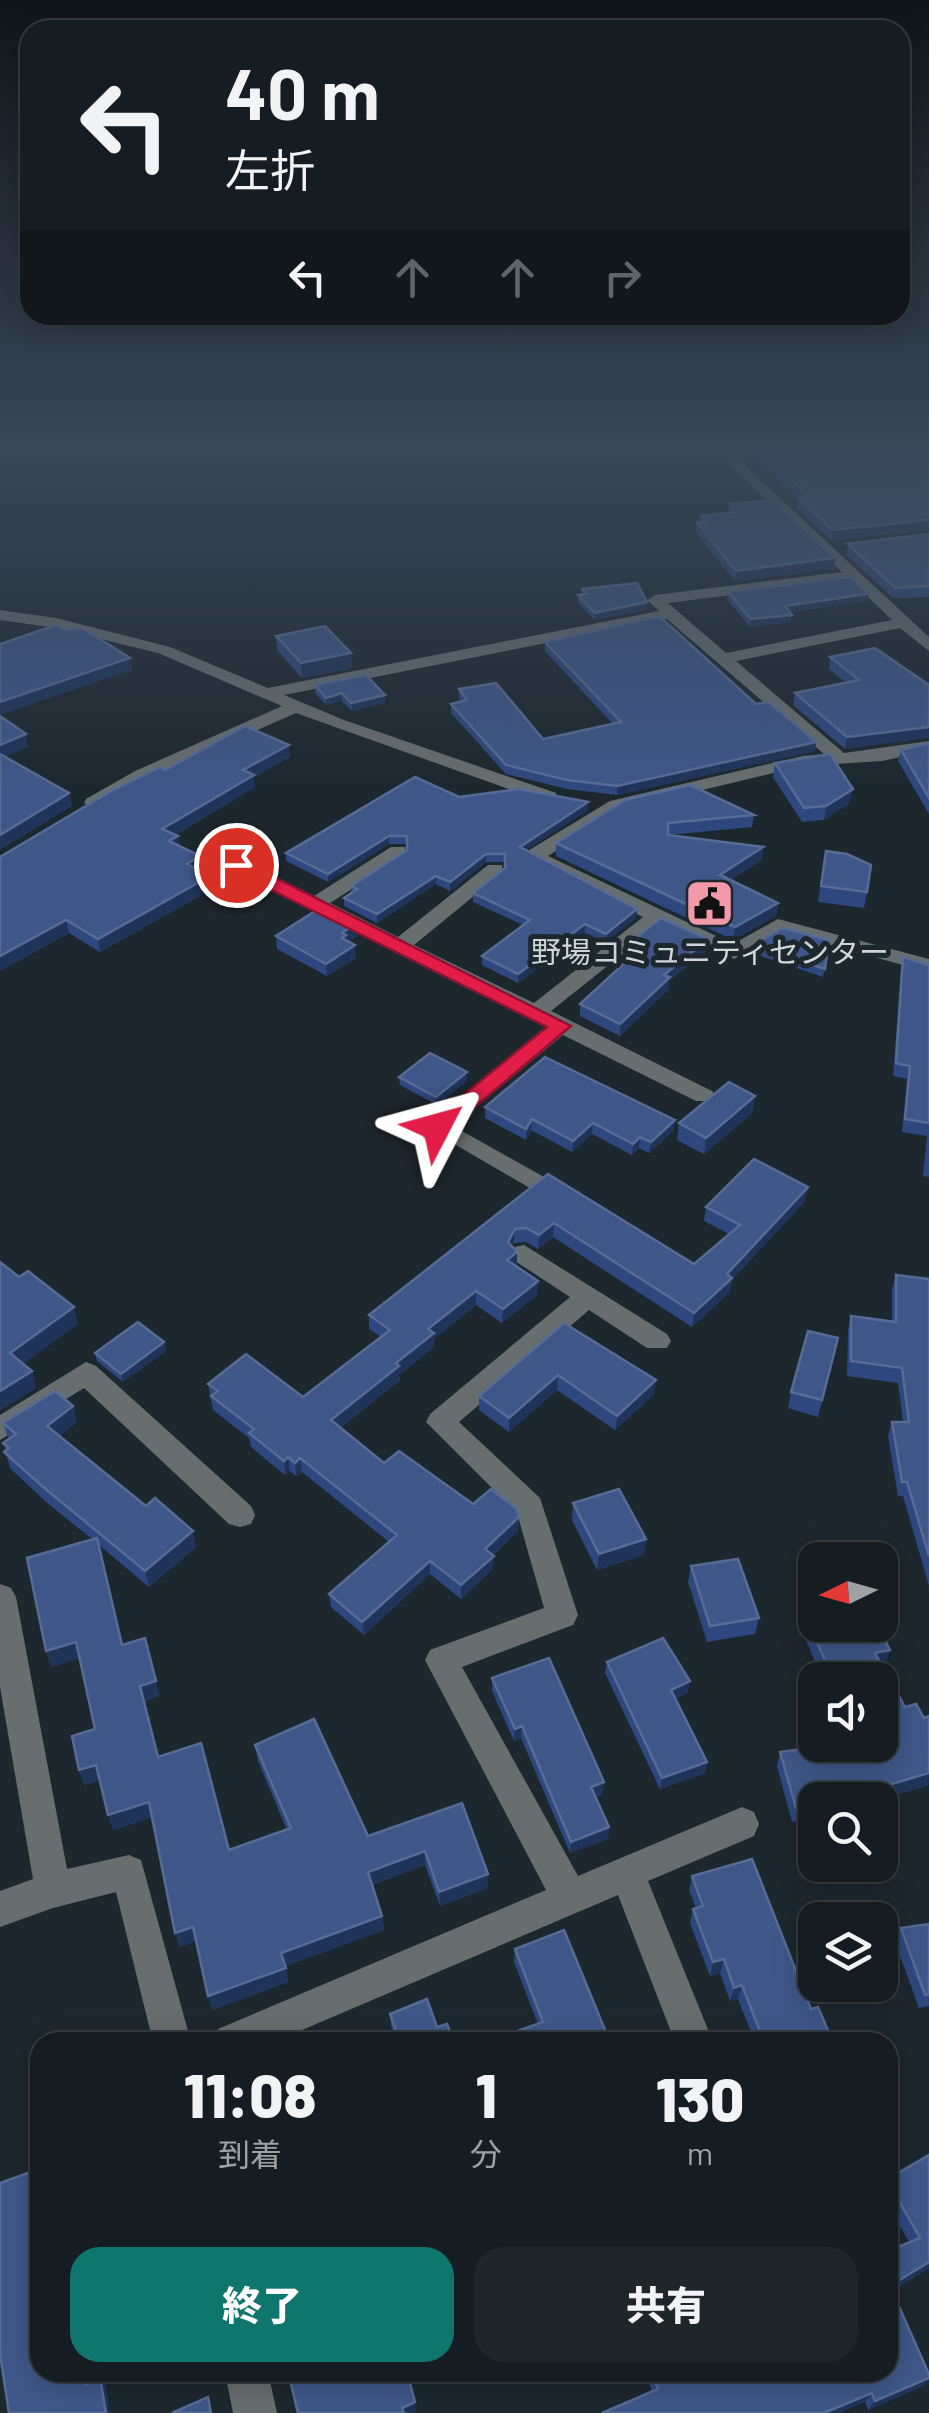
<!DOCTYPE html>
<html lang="ja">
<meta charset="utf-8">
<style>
:root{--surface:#161d22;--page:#1f262a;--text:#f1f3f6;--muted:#9ea2a5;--line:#353b40;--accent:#0f766e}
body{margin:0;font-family:Barlow,"Noto Sans JP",sans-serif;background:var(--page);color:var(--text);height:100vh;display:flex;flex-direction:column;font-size:38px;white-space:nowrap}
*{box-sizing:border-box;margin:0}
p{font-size:32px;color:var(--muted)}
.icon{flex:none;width:55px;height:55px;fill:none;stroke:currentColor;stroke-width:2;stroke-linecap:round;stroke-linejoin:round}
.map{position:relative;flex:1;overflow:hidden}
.details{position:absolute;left:30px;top:2032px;width:868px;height:350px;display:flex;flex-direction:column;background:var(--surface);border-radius:30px;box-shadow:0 5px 25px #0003,0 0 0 2px var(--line)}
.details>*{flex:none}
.banner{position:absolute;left:20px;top:20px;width:890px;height:305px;border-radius:30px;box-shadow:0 5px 25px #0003,0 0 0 2px var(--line);background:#161d22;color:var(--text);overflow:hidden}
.needle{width:65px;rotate:265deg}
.controls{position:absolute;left:798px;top:1542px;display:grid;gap:20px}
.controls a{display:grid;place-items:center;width:100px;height:100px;border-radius:20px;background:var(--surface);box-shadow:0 5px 25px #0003,0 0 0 2px var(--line);font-size:50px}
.pin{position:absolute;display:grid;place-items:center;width:85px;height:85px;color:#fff;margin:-42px;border:5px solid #fff;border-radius:50%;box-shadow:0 2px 10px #0007}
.me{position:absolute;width:110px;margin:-55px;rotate:51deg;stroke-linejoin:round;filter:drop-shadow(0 0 8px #0008)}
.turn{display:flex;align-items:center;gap:35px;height:210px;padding:0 40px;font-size:45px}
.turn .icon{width:130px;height:130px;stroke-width:2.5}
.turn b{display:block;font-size:70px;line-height:85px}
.lanes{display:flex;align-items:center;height:95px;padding:0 40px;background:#0003;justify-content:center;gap:50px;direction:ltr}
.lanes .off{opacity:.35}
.eta{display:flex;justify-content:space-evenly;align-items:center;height:170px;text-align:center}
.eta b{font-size:60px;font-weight:800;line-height:70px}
.action{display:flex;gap:20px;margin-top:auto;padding:20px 40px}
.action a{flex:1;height:115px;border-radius:30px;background:var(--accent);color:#fff;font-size:40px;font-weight:800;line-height:115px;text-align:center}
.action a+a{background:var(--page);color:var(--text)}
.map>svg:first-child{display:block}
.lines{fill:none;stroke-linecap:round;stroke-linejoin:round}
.minor{fill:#676e6f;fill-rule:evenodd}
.wall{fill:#2e487f}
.shaded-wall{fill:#20345a}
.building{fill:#3f5788;stroke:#566b95;stroke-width:2.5}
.route{fill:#e11d48;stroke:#92132f;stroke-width:2.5}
.labels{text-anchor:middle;stroke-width:10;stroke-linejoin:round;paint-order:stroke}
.poi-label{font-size:30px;fill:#cfd5d9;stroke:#1d272e}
</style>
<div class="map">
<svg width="929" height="2413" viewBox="0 0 929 2413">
<rect width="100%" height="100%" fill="#1d272e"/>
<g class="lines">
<!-- minor -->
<g class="minor">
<path d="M 713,449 L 727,449 L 929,637 L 929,651 L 900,628 L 736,661 L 844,753 L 929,741 L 929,751 L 882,761 L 803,766 L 623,809 L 548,856 L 733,944 L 778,919 L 929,959 L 929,972 L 781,932 L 734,959 L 659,925 L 551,1011 L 712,1091 L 716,1096 L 712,1101 L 696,1101 L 563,1035 L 453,1126 L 544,1177 L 547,1183 L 544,1189 L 535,1191 L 425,1127 L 545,1027 L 226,865 L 229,861 L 243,861 L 314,896 L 391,847 L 405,847 L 405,855 L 330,903 L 398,937 L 488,865 L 502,865 L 502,873 L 414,945 L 534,1003 L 643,917 L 526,860 L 526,852 L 610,801 L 803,756 L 824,754 L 667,619 L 284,695 L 344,720 L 556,793 L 556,801 L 542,801 L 296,713 L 147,779 L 93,809 L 84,803 L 86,799 L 135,771 L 282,706 L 158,653 L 56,628 L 0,620 L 0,610 L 56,618 L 170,647 L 268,688 L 659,611 L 647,600 L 655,595 L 842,572 ZM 850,580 L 892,620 L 726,653 L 668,603 Z"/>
<polygon points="524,1245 667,1334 671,1341 667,1348 647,1348 589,1310 459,1422 540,1498 578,1615 573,1625 462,1667 578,1876 742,1807 754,1812 759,1824 754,1836 648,1881 713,2042 675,2042 618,1895 274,2042 212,2042 218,2029 546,1890 425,1660 430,1650 544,1608 517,1513 426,1422 430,1414 570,1297 515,1261 511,1254 515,1247"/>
<polygon points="86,1362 96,1366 251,1506 255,1515 251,1524 240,1527 229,1524 84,1388 0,1440 0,1415"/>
<polygon points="0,1584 11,1588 16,1597 67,1869 129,1855 141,1860 191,2042 153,2042 116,1892 53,1908 0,1927 0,1891 33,1879 0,1687"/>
<polygon points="225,2372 268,2372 277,2413 233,2413"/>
</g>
</g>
<!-- wall -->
<g class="wall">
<polygon points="746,449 929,449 929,530 831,540 796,508 798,498"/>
<polygon points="729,504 835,558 834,569 735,581 696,533 697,523 700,522 701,516 728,513"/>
<polygon points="929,534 929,597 893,598 846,555 848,544"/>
<polygon points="582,589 646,610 595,620 578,602 578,595 582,594"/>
<polygon points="728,592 867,601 791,612 791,622 750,627 727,599"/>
<polygon points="276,636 351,653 352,668 302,678 277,650"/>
<polygon points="545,642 756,704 816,742 815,751 617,795 567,789 506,774 451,713 451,704 461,701 459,698 459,689 543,739 613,724 545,651"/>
<polygon points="830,657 929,685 845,749 793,705 795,693 846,683 829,669"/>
<polygon points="315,685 385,695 385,703 352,711 342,701 326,705 315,693"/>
<polygon points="929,743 929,814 898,761 901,750"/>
<polygon points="290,757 254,777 255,787 175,835 179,846 200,856 202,868 199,870 212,889 100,952 69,933 0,971 165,770"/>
<polygon points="775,763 850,803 824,820 802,822 773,777"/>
<polygon points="459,797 588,802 588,810 526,850 637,909 636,918 605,942 585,933 518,983 482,965 482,956 523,925 473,902 473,893 505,868 505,862 486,862 450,891 436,884 377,923 344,906 344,898 351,893 351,886 407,850 407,844 389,844 328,882 286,861 286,853"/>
<polygon points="625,800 754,815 752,827 668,835 763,847 762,860 730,880 778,903 776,916 733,940 556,856 556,843"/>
<polygon points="826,851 867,892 864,908 818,902"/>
<polygon points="357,923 357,936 348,942 356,958 327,976 277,949 276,936"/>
<polygon points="829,940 823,977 752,953 753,945"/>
<polygon points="630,942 706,951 669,981 669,989 620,1036 580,1016 580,1004 634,955 629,953"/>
<polygon points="903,957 929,965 929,1177 923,1176 927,1136 902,1132 907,1079 893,1076 901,969"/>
<polygon points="399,1077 467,1081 437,1105 400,1085"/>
<polygon points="485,1107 674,1130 649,1153 639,1148 632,1155 592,1134 572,1152 531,1130 526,1140 485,1118"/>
<polygon points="753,1112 704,1154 677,1140 679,1123"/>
<polygon points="548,1174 694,1264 729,1234 704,1221 706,1207 805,1201 732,1280 730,1292 692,1327 553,1237 538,1249 526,1242 514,1243 512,1247 517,1267 537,1295 502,1323 476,1305 434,1339 434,1347 399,1375 400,1380 340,1428 384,1463 473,1504 518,1531 493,1555 493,1569 461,1599 430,1574 364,1635 331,1607 329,1594 389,1542 302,1472 296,1476 290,1471 285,1475 251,1447 249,1438 213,1410 208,1384 303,1397 381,1337 369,1329 369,1315"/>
<polygon points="896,1275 929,1279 929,1586 903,1496 898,1496 888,1436 892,1422 903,1422 898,1383 847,1376 848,1330 851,1316 892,1321 892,1289"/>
<polygon points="564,1323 654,1394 615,1430 557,1390 509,1432 479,1410 479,1396"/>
<polygon points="838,1338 818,1417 788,1408 791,1392"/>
<polygon points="164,1342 166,1351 123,1382 97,1361 95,1353"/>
<polygon points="77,1422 59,1436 196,1547 149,1587 99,1545 123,1645 160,1696 144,1701 158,1757 229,1850 287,1830 258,1761 255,1745 368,1836 462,1803 488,1888 440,1906 425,1865 372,1885 382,1916 384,1930 285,1966 288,1982 212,2010 196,1941 179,1947 152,1817 113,1830 100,1780 84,1785 79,1770 95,1729 80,1658 51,1667 46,1651 92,1539 46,1502 10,1468 3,1443 9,1440 3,1423"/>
<polygon points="573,1503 646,1539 644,1555 597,1570 572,1520"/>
<polygon points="691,1566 759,1618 755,1634 707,1642 688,1582"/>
<polygon points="815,1622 815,1625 877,1625 890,1650 885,1664 882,1665 905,1707 916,1704 924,1718 929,1716 929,1785 879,1800 815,1800 815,1819 792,1822 777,1766 780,1752 833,1745 880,1745 880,1680 823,1680 805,1638 808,1623"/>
<polygon points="607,1662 688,1692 675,1699 707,1762 705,1773 660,1789 605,1673"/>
<polygon points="492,1678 603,1794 596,1797 609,1827 608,1839 570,1853 521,1738 514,1741 492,1691"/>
<polygon points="692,1876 811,2009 833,2042 755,2042 738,1999 730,2001 720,1973 710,1976 690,1923 693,1909 696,1908 689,1890"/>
<polygon points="929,1924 929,2006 919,2008 895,1942 901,1928"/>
<polygon points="515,1949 610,2042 538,2024 514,1962"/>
<polygon points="390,2014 437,2027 396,2041 391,2026"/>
<polygon points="929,2155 929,2268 892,2291 929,2374 929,2379 923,2386 868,2410 865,2402 652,2392 646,2372 888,2372 888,2251 909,2242 888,2205 888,2179"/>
</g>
<!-- shaded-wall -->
<g class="shaded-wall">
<polygon points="929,520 929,530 831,540 833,530"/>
<polygon points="835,558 834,569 735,581 736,571"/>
<polygon points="868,594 867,601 784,613 785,606"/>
<polygon points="647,602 646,610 595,620 595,613"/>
<polygon points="792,615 791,622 750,627 751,619"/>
<polygon points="351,653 352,668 302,678 301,663"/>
<polygon points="130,658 132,670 0,715 0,702"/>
<polygon points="342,693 342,701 326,705 326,698"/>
<polygon points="385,695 385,703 352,711 351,703"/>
<polygon points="929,727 929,738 845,749 847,737"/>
<polygon points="26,734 28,747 0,759 0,745"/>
<polygon points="816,742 815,751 617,795 617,786"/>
<polygon points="289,745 290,757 254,777 255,787 164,841 162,829 243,770"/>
<polygon points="853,789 850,803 824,820 826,806"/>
<polygon points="69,793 72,806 0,850 0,835"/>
<polygon points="588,802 588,810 519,855 520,847"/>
<polygon points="178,836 180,849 169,841"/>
<polygon points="389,836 389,844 328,882 328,874"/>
<polygon points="763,847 762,860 718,887 720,875"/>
<polygon points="486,854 486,862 450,891 450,882"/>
<polygon points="200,856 202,868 188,877 187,864"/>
<polygon points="210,876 212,889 100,952 98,939"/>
<polygon points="436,876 436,884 377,923 377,914"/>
<polygon points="778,903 776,916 733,940 735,927"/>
<polygon points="637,909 636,918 605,942 606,934"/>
<polygon points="66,920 69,933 0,971 0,956"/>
<polygon points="357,923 357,936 347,943 343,951 342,933"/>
<polygon points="585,924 585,933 518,983 518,974"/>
<polygon points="708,939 706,951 669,981 669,989 620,1036 620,1024 664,975"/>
<polygon points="355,945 356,958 327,976 326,964"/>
<polygon points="467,1072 467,1081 437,1105 436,1097"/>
<polygon points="755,1096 753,1112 704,1154 706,1138"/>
<polygon points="532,1119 531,1130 526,1140 526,1129"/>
<polygon points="675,1120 674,1130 649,1153 651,1142"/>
<polygon points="593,1123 592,1134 572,1152 573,1141"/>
<polygon points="640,1137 639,1148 632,1155 633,1144"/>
<polygon points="808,1187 805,1201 732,1280 730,1292 692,1327 694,1313 727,1274"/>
<polygon points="554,1223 553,1237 538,1249 539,1235"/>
<polygon points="515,1229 514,1243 508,1256 508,1242"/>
<polygon points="517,1252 517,1266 507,1260"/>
<polygon points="538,1281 537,1295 502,1323 503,1309"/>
<polygon points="476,1291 476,1305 434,1339 434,1347 399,1375 400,1380 332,1434 331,1420 396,1363 428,1329"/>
<polygon points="74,1307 78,1324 15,1370 10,1353"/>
<polygon points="164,1342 166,1351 123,1382 121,1374"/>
<polygon points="32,1371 36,1388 0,1411 0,1391"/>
<polygon points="558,1375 557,1390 509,1432 509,1418"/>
<polygon points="656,1380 654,1394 615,1430 617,1416"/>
<polygon points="73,1406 77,1422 51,1442 47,1426"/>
<polygon points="288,1457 290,1471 285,1475 284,1461"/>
<polygon points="300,1458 302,1472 296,1476 295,1463"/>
<polygon points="519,1517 518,1531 484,1562 485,1549"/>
<polygon points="193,1531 196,1547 149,1587 145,1571"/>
<polygon points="646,1539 644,1555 597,1570 599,1554"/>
<polygon points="494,1556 493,1569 461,1599 461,1585"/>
<polygon points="430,1561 430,1574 364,1635 362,1622"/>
<polygon points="76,1642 81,1658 51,1667 46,1651"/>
<polygon points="890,1650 885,1664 870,1668 875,1653"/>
<polygon points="156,1681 160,1696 144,1701 140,1686"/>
<polygon points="690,1681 688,1692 669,1701 671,1690"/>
<polygon points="522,1726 521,1738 514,1741 515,1729"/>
<polygon points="707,1762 705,1773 660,1789 662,1778"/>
<polygon points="96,1765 101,1780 84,1785 79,1770"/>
<polygon points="929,1773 929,1785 879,1800 838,1800"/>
<polygon points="604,1782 603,1794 590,1799 591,1787"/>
<polygon points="149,1802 153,1817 113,1830 108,1815"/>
<polygon points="609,1827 608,1839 570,1853 571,1842"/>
<polygon points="425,1851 425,1865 369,1886 368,1872"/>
<polygon points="488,1874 488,1888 440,1906 439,1892"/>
<polygon points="382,1916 384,1930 284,1967 281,1953"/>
<polygon points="193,1927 197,1941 179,1947 175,1933"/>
<polygon points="724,1959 720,1973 710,1976 713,1962"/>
<polygon points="286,1968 288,1982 212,2010 208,1996"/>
<polygon points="742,1985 738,1999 730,2001 734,1988"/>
<polygon points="929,2262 929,2268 888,2294 890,2286"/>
<polygon points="84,2372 88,2372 91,2392 86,2384"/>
<polygon points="100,2377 106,2386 110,2413 106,2413"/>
<polygon points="929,2378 923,2386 868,2410 875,2401"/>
<polygon points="872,2393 865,2402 839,2413 824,2413"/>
<polygon points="415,2402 416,2411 411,2413 403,2413 402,2408"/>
</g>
<!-- building -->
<g class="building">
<polygon points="758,449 929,449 929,520 833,530 798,498 808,496"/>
<polygon points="773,500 835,558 736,571 697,523 706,522 701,516 737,512 729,504"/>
<polygon points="929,534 929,586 895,588 848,544"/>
<polygon points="850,577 868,594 785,606 792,615 751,619 728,592"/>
<polygon points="637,583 647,602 595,613 578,595 587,594 582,589"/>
<polygon points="659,616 756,704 769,702 816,742 617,786 567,780 506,765 451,704 467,700 459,689 496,683 543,739 621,722 545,642"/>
<polygon points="56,625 63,630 84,629 130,658 0,702 0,644"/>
<polygon points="325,626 351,653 301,663 276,636"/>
<polygon points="875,648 929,685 929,727 847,737 795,693 859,680 830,657"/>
<polygon points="366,675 385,695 351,703 342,693 326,698 315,685"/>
<polygon points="0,716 26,734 0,745"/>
<polygon points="245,726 289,745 243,770 254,775 162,829 178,836 169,841 200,856 187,864 210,876 98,939 66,920 0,956 0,857 111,791 160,767 165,770"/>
<polygon points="929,743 929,798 901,750"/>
<polygon points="0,754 69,793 0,835"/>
<polygon points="830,754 853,789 826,806 804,808 775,763"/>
<polygon points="415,777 459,797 519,789 588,802 520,847 637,909 606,934 585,924 518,974 482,956 530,920 473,893 505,868 505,854 486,854 450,882 436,876 377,914 344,898 357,889 351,886 407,850 407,836 389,836 328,874 286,853"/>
<polygon points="690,785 754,815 668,823 668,835 763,847 720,875 778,903 735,927 556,843 625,800"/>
<polygon points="826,851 847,854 871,865 867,892 821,886"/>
<polygon points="323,906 357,923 342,933 346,935 342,938 355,945 326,964 276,936"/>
<polygon points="661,918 708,939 664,975 670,977 620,1024 580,1004 642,947 630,942"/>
<polygon points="783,928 829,940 825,969 753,945"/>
<polygon points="903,957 929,965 929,1123 905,1119 910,1066 896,1063"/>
<polygon points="430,1053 467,1072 436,1097 399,1077"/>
<polygon points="545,1057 675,1120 651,1142 640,1137 633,1144 593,1123 573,1141 532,1119 526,1129 485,1107"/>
<polygon points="729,1082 755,1096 706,1138 679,1123"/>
<polygon points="754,1159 808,1187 727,1274 732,1278 694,1313 554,1223 539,1235 526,1228 515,1229 508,1242 517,1252 507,1260 538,1281 503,1309 476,1291 428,1329 434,1333 396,1363 399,1366 331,1420 384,1463 399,1451 473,1504 491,1489 516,1508 519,1517 485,1549 494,1556 461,1585 430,1561 362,1622 329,1594 397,1535 300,1458 295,1463 288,1457 284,1461 249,1433 254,1429 211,1396 218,1391 208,1384 246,1354 303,1397 390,1330 369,1315 548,1174 694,1264 740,1225 706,1207"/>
<polygon points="0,1262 19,1277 28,1271 74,1307 10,1353 32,1371 0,1391"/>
<polygon points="896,1275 929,1279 929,1556 907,1482 902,1482 892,1422 909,1422 902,1368 851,1361 851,1316 896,1322"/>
<polygon points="138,1322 164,1342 121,1374 95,1353"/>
<polygon points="564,1323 656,1380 617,1416 558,1375 509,1418 479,1396"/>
<polygon points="808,1331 838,1338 822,1400 791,1392"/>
<polygon points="55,1391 73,1406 47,1426 146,1506 155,1498 193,1531 145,1571 42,1486 4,1452 9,1448 3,1443 16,1434 3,1423"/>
<polygon points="619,1489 646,1539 599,1554 573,1503"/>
<polygon points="97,1538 122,1645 145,1638 156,1681 140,1686 158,1757 201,1743 229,1850 291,1828 255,1745 314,1719 368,1836 462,1803 488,1874 439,1892 425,1851 368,1872 382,1916 281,1953 286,1968 208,1996 193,1927 175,1933 149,1802 108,1815 96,1765 79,1770 72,1736 95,1729 76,1642 46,1651 27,1558"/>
<polygon points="738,1559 759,1618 710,1626 691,1566"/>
<polygon points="815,1622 815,1625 877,1625 890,1650 875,1653 905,1707 916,1704 924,1718 929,1716 929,1773 838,1800 815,1800 815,1805 796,1808 780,1752 833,1745 880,1745 880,1680 834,1680 808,1623"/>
<polygon points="663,1638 690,1681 671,1690 707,1762 662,1778 607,1662"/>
<polygon points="549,1658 604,1782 591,1787 609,1827 571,1842 522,1726 515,1729 492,1678"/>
<polygon points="752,1859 811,2009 818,2007 833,2042 764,2042 742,1985 734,1988 724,1959 713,1962 693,1909 703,1906 692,1876"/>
<polygon points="929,1924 929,1994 925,1995 901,1928"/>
<polygon points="564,1930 610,2042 486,2042 543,2022 515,1949"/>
<polygon points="427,1999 437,2027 447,2024 454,2042 394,2042 399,2040 390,2014"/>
<polygon points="929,2155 929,2262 890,2286 929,2374 929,2378 875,2401 872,2393 824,2413 602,2413 658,2389 652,2372 888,2372 888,2251 920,2238 888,2182 888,2179"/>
<polygon points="36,2170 40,2193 40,2372 84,2372 86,2384 100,2377 106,2413 9,2413 0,2354 0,2183"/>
<polygon points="288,2372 407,2372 415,2402 402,2408 404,2413 298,2413"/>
<polygon points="208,2397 211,2413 172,2413"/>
</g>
<!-- sky -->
<linearGradient id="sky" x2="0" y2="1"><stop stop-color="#101519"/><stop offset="0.57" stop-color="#3a4757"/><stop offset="1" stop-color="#3a4757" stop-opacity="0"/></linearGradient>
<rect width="929" height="787" fill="url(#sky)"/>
<!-- route -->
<polygon class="route" points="229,861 242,861 571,1026 445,1132 430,1132 430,1122 547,1027 229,869"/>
<!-- icons -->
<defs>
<symbol id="civic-square" viewBox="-11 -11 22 22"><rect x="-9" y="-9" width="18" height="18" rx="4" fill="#f39aa9" stroke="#1d272e"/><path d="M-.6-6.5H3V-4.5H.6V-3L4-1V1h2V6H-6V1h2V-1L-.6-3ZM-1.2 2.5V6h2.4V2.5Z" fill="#111"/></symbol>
</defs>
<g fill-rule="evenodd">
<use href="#civic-square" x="682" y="876" width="55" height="55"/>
</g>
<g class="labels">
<!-- poi labels -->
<g class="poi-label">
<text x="710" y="963">野場コミュニティセンター</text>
</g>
</g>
</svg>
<div class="controls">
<a><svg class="needle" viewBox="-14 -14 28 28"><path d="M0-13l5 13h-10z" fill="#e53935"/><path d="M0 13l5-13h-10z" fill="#9ea2a5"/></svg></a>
<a><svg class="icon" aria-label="sound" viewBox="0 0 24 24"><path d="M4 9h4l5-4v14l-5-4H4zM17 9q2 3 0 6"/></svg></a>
<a><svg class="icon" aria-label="search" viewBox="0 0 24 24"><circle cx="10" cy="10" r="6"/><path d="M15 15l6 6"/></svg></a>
<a><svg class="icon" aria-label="layers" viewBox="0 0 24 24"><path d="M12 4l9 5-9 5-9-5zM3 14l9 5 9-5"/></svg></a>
</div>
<div class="pin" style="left:236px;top:865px;background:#d93025"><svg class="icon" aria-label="arrive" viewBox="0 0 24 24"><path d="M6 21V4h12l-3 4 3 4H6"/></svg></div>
<svg class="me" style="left:437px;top:1127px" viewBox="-20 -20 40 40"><path d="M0-17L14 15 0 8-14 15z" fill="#e11d48" stroke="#fff" stroke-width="4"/></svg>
<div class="banner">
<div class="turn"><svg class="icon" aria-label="left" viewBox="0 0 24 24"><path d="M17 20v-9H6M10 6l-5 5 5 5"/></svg><div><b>40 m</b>左折</div></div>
<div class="lanes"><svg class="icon" aria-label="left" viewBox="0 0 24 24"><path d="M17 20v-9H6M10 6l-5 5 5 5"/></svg><svg class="icon off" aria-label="ahead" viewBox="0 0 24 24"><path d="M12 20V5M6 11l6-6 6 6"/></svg><svg class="icon off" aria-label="ahead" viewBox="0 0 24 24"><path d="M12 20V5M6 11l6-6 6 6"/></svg><svg class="icon off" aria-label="right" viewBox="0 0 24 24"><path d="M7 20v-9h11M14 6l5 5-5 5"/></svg></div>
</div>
<section class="details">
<div class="eta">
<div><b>11:08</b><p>到着</p></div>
<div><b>1</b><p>分</p></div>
<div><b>130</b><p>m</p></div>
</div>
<div class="action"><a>終了</a><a>共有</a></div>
</section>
</div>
